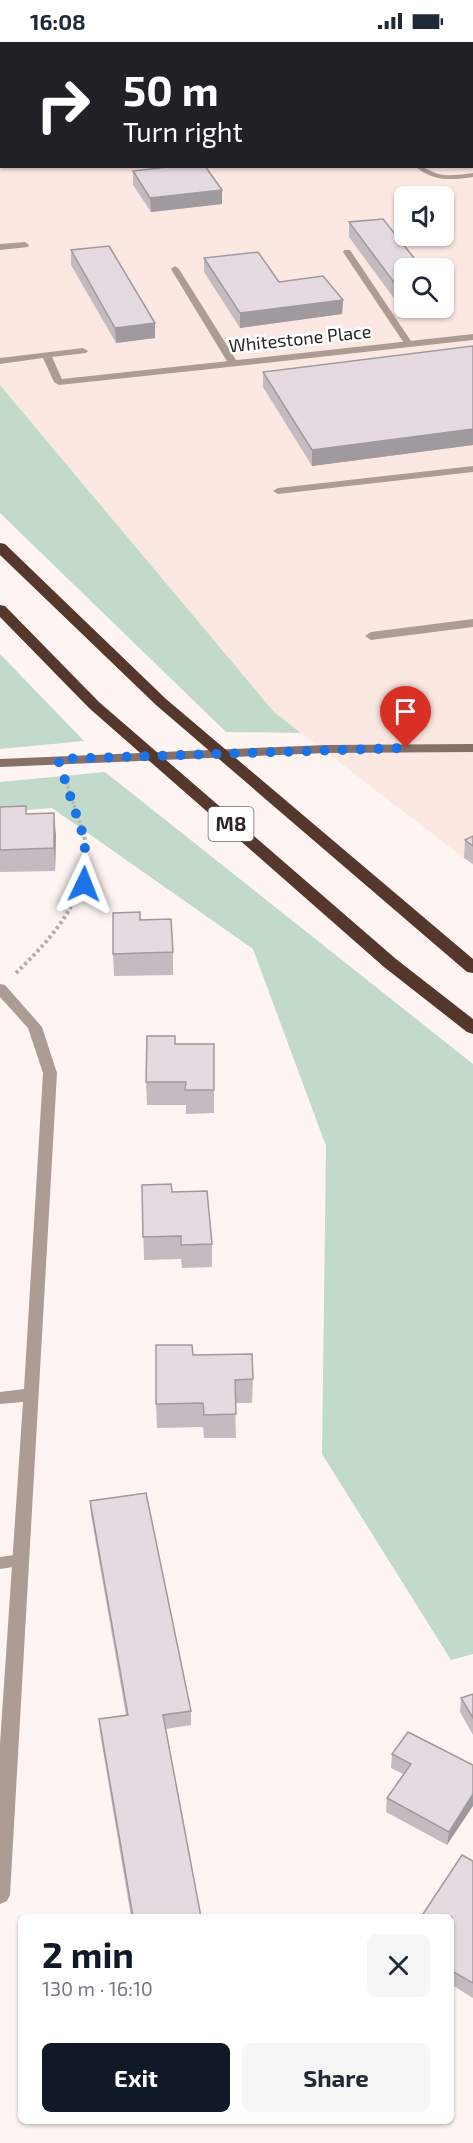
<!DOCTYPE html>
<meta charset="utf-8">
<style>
:root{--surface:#fff;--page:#f6f6f7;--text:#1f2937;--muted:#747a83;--accent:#111827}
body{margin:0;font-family:"Exo 2",sans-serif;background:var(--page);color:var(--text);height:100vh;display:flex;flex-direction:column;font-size:22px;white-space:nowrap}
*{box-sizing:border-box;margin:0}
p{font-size:20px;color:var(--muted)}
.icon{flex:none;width:33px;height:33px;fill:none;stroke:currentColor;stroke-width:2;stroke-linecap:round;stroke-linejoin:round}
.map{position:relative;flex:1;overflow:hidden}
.details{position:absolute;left:18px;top:1872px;width:436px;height:210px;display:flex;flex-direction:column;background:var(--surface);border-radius:9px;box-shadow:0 2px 4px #0004}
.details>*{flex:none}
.hud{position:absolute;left:0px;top:0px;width:474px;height:126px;box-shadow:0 2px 4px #0004;background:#202124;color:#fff;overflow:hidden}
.buttons{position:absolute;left:394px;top:144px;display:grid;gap:12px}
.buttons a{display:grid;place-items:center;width:60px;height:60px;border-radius:9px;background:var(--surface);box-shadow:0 2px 4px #0004;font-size:30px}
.pin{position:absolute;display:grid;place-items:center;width:51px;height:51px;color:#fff;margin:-62px -26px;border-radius:50% 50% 50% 0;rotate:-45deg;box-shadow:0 0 6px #0007}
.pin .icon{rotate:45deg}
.me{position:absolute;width:66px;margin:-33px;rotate:2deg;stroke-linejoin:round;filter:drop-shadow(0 0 4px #0008)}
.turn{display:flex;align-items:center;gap:21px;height:126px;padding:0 24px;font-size:27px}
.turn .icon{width:78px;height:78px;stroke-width:2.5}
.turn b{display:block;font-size:42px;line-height:51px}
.round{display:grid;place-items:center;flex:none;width:63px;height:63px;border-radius:9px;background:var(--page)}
.overview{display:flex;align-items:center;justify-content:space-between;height:102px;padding:0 24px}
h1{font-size:36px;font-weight:700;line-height:45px;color:var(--accent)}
.action{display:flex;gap:12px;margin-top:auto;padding:12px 24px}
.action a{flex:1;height:69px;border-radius:9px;background:var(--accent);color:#fff;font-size:24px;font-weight:700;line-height:69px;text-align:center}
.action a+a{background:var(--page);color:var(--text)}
.status{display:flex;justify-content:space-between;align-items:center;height:42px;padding:0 30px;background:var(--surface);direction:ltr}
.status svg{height:16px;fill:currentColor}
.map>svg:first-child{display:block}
.built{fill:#fce8e2;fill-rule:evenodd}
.green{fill:#c2dac9}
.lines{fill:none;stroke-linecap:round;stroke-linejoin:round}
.path-far1{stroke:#b5aeab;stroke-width:3;stroke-dasharray:2 2;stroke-linecap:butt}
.path{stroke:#b5aeab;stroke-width:4;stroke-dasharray:3 3;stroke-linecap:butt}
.lane{fill:#ac9c95;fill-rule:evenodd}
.street{fill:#ac9c95;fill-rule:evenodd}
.secondary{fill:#877067;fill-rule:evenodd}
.highway{fill:#55382b;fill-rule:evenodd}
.wall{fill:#c4bbc1}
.shaded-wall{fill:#a0999d}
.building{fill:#e4dae0;stroke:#a0999d;stroke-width:1.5}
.route{stroke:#1a73e8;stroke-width:10;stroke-dasharray:0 18}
.labels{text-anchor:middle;stroke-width:5;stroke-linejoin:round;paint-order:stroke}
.far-street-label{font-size:18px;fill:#2a2625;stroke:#fff}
.shield{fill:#fff;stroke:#6a6766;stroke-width:1.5}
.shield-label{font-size:20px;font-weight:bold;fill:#2a2625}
</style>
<div class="status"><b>16:08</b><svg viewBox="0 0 49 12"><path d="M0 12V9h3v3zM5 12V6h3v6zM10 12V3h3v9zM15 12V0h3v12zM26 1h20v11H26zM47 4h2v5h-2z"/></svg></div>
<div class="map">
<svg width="473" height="2101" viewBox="0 0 473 2101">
<rect width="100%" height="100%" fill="#fef5f2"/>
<!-- built -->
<path class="built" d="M 0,0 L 473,0 L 473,823 L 274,670 L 0,343 ZM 2,2 L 472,2 L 472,124 L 2,124 ZM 405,154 L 444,154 L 444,194 L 405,194 ZM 405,226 L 444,226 L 444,266 L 405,266 Z"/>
<!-- green -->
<g class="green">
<polygon points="0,343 274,670 301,691 226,690 0,471"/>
<polygon points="0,612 84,699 0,707"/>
<polygon points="105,730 473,1022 473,1612 451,1618 322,1412 326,1104 253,907 52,766 0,770 0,740"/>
</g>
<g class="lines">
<!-- path-far1 -->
<polyline class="path-far1" points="65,737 83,790"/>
<!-- path -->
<path class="path" d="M 16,931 C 55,893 97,847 83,788"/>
<!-- lane -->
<g class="lane">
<path d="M 415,124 C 425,124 429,129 438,132 C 450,135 462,132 473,131 L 473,135 C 452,138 432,140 415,124 Z"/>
<polygon points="25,200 29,203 28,205 0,208 0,202"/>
<polygon points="344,208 350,208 413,302 412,304 406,304 343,210"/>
<polygon points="175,224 179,227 238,321 236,323 228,321 171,227"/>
<polygon points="83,306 88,309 86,311 52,315 62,337 201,322 206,325 201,328 59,343 54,340 43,316 0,322 0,316"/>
<polygon points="20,1512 26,1513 28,1518 26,1523 0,1527 0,1515"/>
</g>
<!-- street -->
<g class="street">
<polygon points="450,0 463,0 448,2"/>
<rect x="472" y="87" width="1" height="6"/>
<rect x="0" y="92" width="2" height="6"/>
<polygon points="473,292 473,298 201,328 196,325 201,322"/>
<polygon points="473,424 473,430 278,452 273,449 278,446"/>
<polygon points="473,577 473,585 371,598 365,594 371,590"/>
<polygon points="0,942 5,943 42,985 57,1031 10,1853 7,1859 0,1862 0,1702 23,1360 0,1362 0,1350 24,1347 43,1031 28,986 0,955"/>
</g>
<!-- secondary -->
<polygon class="secondary" points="473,702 473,710 326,711 0,725 0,717 326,703"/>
<!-- highway -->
<g class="highway">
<polygon points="0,501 5,502 166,657 473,917 473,931 467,930 156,663 0,513"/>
<polygon points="0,563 5,564 99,660 396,917 473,977 473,992 467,990 384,925 89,666 0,575"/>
</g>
</g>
<!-- wall -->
<g class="wall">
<polygon points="326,0 369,0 370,2 327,2"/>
<polygon points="133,129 222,148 222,162 151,170 133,143"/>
<polygon points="349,180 422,226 401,266 349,195"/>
<polygon points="71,208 155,296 116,301 71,223"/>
<polygon points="204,216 343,258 342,272 240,286 204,230"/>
<polygon points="473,304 473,403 312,424 263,345 263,330"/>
<polygon points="0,765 27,772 56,793 55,829 0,830"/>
<polygon points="473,794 473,822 464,816 465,798"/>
<polygon points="140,878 173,910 173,933 114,934 113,912"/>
<polygon points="175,1002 214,1048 214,1071 186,1072 186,1063 147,1063 146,1040"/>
<polygon points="142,1143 172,1150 212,1202 212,1225 182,1226 181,1217 144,1218"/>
<polygon points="193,1313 253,1337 252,1361 235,1361 236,1396 204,1396 203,1385 157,1386 156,1362"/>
<polygon points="90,1459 191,1669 191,1683 166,1687 201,1875 131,1875 100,1691 99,1677 126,1673 91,1473"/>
<polygon points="473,1652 473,1693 460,1670 461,1656"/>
<polygon points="392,1712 473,1723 447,1803 386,1770 387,1756 403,1732 391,1726"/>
<polygon points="473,1819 473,1956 452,1943 452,1875"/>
</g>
<!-- shaded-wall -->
<g class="shaded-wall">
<polygon points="222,148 222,162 151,170 150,156"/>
<polygon points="402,251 405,251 405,266 401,266"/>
<polygon points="343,258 342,272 240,286 240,271"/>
<polygon points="155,281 155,296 116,301 115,286"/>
<polygon points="473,387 473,403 312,424 312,408"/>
<polygon points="54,771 56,793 55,829 54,806"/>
<polygon points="473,1752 473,1764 447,1803 449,1790"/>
</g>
<!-- building -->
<g class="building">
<polygon points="335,0 369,0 370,2 336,2"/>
<polygon points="176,124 205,124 222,148 150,156 133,129"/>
<polygon points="383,177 422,226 405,226 405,251 402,251 349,180"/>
<polygon points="109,204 155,281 115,286 71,208"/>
<polygon points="258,210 279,240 323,234 343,258 240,271 204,216"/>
<polygon points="473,304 473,387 312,408 263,330"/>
<polygon points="26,764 26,772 54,771 54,806 0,808 0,765"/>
<polygon points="473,794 473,804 465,798"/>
<polygon points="140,870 140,878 171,877 173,910 113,912 113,871"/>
<polygon points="147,994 175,994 175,1002 214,1002 214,1048 185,1048 186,1040 146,1040"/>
<polygon points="171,1142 172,1150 207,1149 212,1202 181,1203 181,1194 143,1195 142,1143"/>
<polygon points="156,1303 192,1303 193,1313 252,1312 253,1337 235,1338 236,1372 204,1373 203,1361 156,1362"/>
<polygon points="146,1451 191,1669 163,1673 201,1875 133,1875 99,1677 128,1673 90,1459"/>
<polygon points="473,1652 473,1676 461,1656"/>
<polygon points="408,1690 473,1723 473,1752 449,1790 387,1756 411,1722 392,1712"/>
<polygon points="462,1813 473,1819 473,1941 452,1929 452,1875 421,1875"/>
</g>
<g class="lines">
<!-- route -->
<polyline class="route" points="84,842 85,799 58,717 406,706"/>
</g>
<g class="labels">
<!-- far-street labels -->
<g class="far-street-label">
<text transform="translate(300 297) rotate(-6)" y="6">Whitestone Place</text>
</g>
<!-- shield labels -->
<rect class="shield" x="208.5" y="765" width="45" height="34" rx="4.5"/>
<g class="shield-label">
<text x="231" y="789">M8</text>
</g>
</g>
</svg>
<div class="buttons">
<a><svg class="icon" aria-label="sound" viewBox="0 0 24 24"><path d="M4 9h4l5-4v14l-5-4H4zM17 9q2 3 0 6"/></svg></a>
<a><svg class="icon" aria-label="search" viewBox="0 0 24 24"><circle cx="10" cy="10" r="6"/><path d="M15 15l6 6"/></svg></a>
</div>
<div class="pin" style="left:406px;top:706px;background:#d93025"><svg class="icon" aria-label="arrive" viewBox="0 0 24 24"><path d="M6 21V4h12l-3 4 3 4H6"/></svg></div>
<svg class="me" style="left:84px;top:842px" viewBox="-20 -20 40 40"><path d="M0-17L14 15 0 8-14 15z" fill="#1a73e8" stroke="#fff" stroke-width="4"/></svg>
<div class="hud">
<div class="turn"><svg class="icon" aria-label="right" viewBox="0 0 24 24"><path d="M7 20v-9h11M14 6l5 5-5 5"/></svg><div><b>50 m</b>Turn right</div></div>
</div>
<section class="details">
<div class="overview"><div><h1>2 min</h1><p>130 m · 16:10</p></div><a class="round"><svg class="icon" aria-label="close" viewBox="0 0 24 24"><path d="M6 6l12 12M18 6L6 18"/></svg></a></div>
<div class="action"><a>Exit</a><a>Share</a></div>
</section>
</div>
